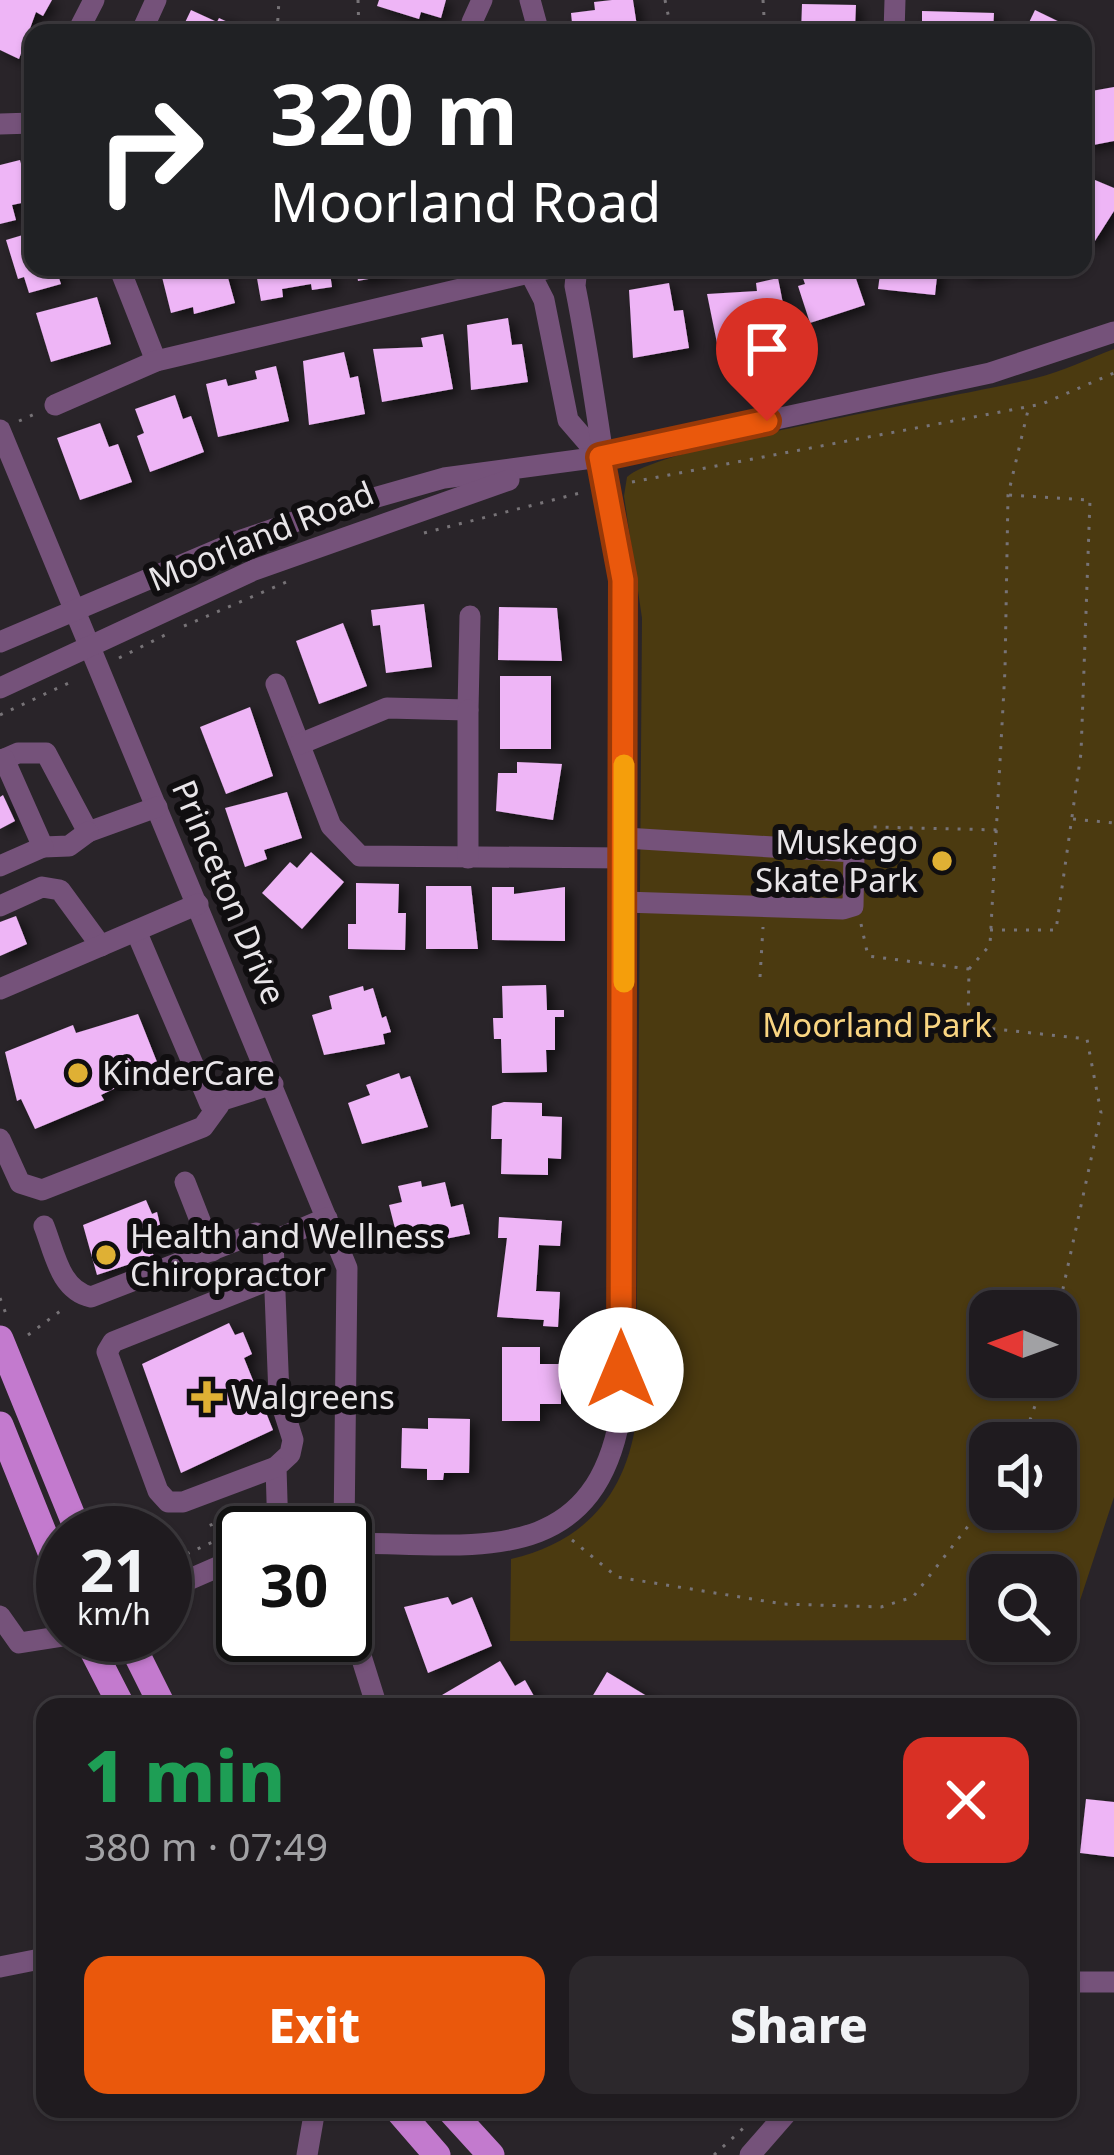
<!DOCTYPE html>
<meta charset="utf-8">
<style>
:root{--surface:#1f1b1f;--page:#2c282c;--text:#f1f3f6;--muted:#a1a1a4;--line:#3c393d;--accent:#ea580c}
body{margin:0;font-family:"Noto Sans",sans-serif;background:var(--page);color:var(--text);height:100vh;display:flex;flex-direction:column;font-size:45px;white-space:nowrap}
*{box-sizing:border-box;margin:0}
p{font-size:39px;color:var(--muted)}
.icon{flex:none;width:66px;height:66px;fill:none;stroke:currentColor;stroke-width:2;stroke-linecap:round;stroke-linejoin:round}
.map{position:relative;flex:1;overflow:hidden}
.drawer{position:absolute;left:36px;top:1698px;width:1041px;height:420px;display:flex;flex-direction:column;background:var(--surface);border-radius:24px;box-shadow:0 3px 9px #0004,0 0 0 3px var(--line)}
.drawer>*{flex:none}
.top-card{position:absolute;left:24px;top:24px;width:1068px;height:252px;border-radius:24px;box-shadow:0 3px 9px #0004,0 0 0 3px var(--line);background:#202124;color:#fff;overflow:hidden}
.needle{width:78px;rotate:271deg}
.fabs{position:absolute;left:969px;top:1290px;display:grid;gap:24px}
.fabs a{display:grid;place-items:center;width:108px;height:108px;border-radius:24px;background:var(--surface);box-shadow:0 3px 9px #0004,0 0 0 3px var(--line);font-size:60px}
.speed{position:absolute;left:36px;top:1506px;display:flex;gap:24px;font-size:60px;font-weight:700;text-align:center}
.speed>*{display:grid;place-content:center;width:156px;height:156px;border-radius:50%;background:var(--surface);box-shadow:0 3px 9px #0004,0 0 0 3px var(--line);line-height:1}
.speed small{font-size:30px;font-weight:400}
.speed .limit{border:6px solid #111;border-radius:18px;background:#fff;color:#111}
.pin{position:absolute;display:grid;place-items:center;width:102px;height:102px;color:#fff;margin:-123px -51px;border-radius:50% 50% 50% 0;rotate:-45deg;box-shadow:0 0 12px #0007}
.pin .icon{rotate:45deg}
.me{position:absolute;width:132px;margin:-66px;rotate:0deg;stroke-linejoin:round;filter:drop-shadow(0 0 9px #0008)}
.turn{display:flex;align-items:center;gap:42px;height:252px;padding:0 48px;font-size:54px}
.turn .icon{width:156px;height:156px;stroke-width:2.5}
.turn b{display:block;font-size:84px;line-height:102px}
.round{display:grid;place-items:center;flex:none;width:126px;height:126px;border-radius:24px;background:var(--page)}
.overview{display:flex;align-items:center;justify-content:space-between;height:204px;padding:0 48px}
h1{font-size:72px;font-weight:800;line-height:90px;color:#1e9e55}
.cta{display:flex;gap:24px;margin-top:auto;padding:24px 48px}
.cta a{flex:1;height:138px;border-radius:24px;background:var(--accent);color:#fff;font-size:48px;font-weight:800;line-height:138px;text-align:center}
.cta a+a{background:var(--page);color:var(--text)}
.map>svg:first-child{display:block}
.green{fill:#4b3a10;fill-rule:evenodd}
.building{fill:#eeb5f6;filter:url(#shadow)}
.lines{fill:none;stroke-linecap:round;stroke-linejoin:round}
.path{stroke:#777377;stroke-width:3;stroke-dasharray:3 9;stroke-linecap:butt}
.minor{stroke:#75527a;stroke-width:21}
.major{stroke:#c37ace;stroke-width:27}
.route-casing{stroke:#983908;stroke-width:30}
.route{stroke:#ea580c;stroke-width:21}
.slow{stroke:#f59e0b;stroke-width:21}
.poi-dot{fill:#dfb034;stroke:#100e10;stroke-width:4.5}
.labels{text-anchor:middle;stroke-width:12;stroke-linejoin:round;paint-order:stroke}
.street-label{font-size:33px;fill:#e8e5e8;stroke:#100e10}
.poi-label{font-size:33px;fill:#e8e5e8;stroke:#100e10;text-anchor:start}
.park-label{font-size:33px;fill:#f9d582;stroke:#100e10}
</style>
<div class="map">
<svg width="1114" height="2155" viewBox="0 0 1114 2155">
<defs>
<filter id="shadow"><feDropShadow dx="6" dy="4" stdDeviation="6" flood-color="#0009"/></filter>
</defs>
<rect width="100%" height="100%" fill="#292429"/>
<!-- green -->
<path class="green" d="M 1114,349 L 1114,1497 L 1067,1640 L 1056,1640 L 1056,1575 L 990,1575 L 990,1640 L 510,1641 L 511,1559 C 584,1542 625,1496 636,1422 L 642,618 L 624,496 L 627,477 C 658,446 970,395 1036,378 C 1063,371 1088,359 1114,349 ZM 990,1311 L 1056,1311 L 1056,1377 L 990,1377 ZM 990,1443 L 1056,1443 L 1056,1509 L 990,1509 Z"/>
<!-- building -->
<g class="building">
<polygon points="0,0 52,0 43,16 36,12 19,59 0,50"/>
<polygon points="379,0 446,0 441,18 421,12 419,19 377,6"/>
<polygon points="612,0 633,0 638,33 573,33 571,13 595,10 594,2"/>
<polygon points="802,4 856,5 855,27 848,27 848,33 801,33"/>
<polygon points="191,10 217,22 219,18 251,33 180,33"/>
<polygon points="1035,10 1082,33 1024,33"/>
<polygon points="922,11 994,13 993,33 922,33"/>
<polygon points="1114,87 1114,141 1083,147 1086,92"/>
<polygon points="20,160 31,201 12,205 16,220 0,224 0,165"/>
<polygon points="1083,175 1114,188 1114,211 1093,244 1083,237"/>
<polygon points="33,232 33,267 71,268 57,272 61,284 29,293 24,277 18,279 6,240"/>
<polygon points="183,267 225,267 235,303 194,314 193,307 171,313 161,273"/>
<polygon points="255,267 329,267 332,287 312,290 311,284 282,289 283,297 261,301"/>
<polygon points="356,267 398,267 399,273 358,281"/>
<polygon points="799,267 852,267 865,305 810,323 798,286 805,284"/>
<polygon points="881,267 938,267 935,295 878,289"/>
<polygon points="965,267 1007,267 1007,270 966,276"/>
<polygon points="778,278 789,334 718,348 707,294 757,291 756,283"/>
<polygon points="669,283 674,311 683,310 689,348 633,358 629,290"/>
<polygon points="97,297 111,344 51,362 36,313"/>
<polygon points="508,318 512,345 522,344 528,382 471,390 467,325"/>
<polygon points="443,334 453,389 382,402 373,349 423,347 421,338"/>
<polygon points="344,352 350,378 358,376 365,414 309,425 303,361"/>
<polygon points="276,366 289,421 218,437 206,384 226,379 228,386 257,379 255,371"/>
<polygon points="175,395 183,419 191,416 204,452 150,472 137,436 144,433 135,409"/>
<polygon points="100,423 109,447 118,444 132,482 80,500 57,438"/>
<polygon points="424,604 432,667 386,673 380,625 373,626 371,610"/>
<polygon points="499,607 557,608 562,661 498,660"/>
<polygon points="343,623 367,686 319,704 296,641"/>
<rect x="500" y="676" width="51" height="73"/>
<polygon points="250,707 273,776 226,794 200,727"/>
<polygon points="517,762 562,764 553,820 496,811 498,773 517,773"/>
<polygon points="287,792 302,838 264,850 267,859 245,867 225,808"/>
<polygon points="3,795 15,821 0,829 0,797"/>
<polygon points="311,852 344,882 302,929 262,893 290,862 297,868"/>
<polygon points="356,883 399,884 398,913 406,913 405,950 348,949 348,924 356,924"/>
<polygon points="426,886 471,886 478,949 426,949"/>
<polygon points="492,887 514,887 514,894 565,887 565,941 492,940"/>
<polygon points="16,916 27,944 0,956 0,922"/>
<polygon points="546,985 547,1010 564,1010 564,1017 555,1017 555,1050 546,1050 547,1072 502,1073 501,1039 494,1039 493,1018 503,1018 502,986"/>
<polygon points="363,986 364,991 373,988 382,1018 386,1016 391,1032 383,1034 385,1044 324,1055 312,1015 332,1009 329,996"/>
<polygon points="138,1014 159,1067 101,1095 104,1100 35,1129 21,1099 17,1101 5,1052 73,1025 76,1033"/>
<polygon points="399,1073 401,1079 410,1076 428,1127 362,1144 348,1103 370,1095 366,1085"/>
<polygon points="504,1102 542,1103 542,1116 562,1117 561,1159 548,1158 548,1175 501,1174 502,1139 491,1139 492,1106"/>
<polygon points="421,1181 422,1187 445,1182 451,1207 463,1204 470,1234 400,1248 389,1205 402,1202 398,1186"/>
<polygon points="146,1200 152,1214 157,1212 165,1246 152,1252 154,1256 97,1275 83,1225"/>
<polygon points="499,1217 562,1221 560,1246 539,1245 536,1291 560,1292 558,1327 543,1326 544,1320 497,1317 507,1238 498,1238"/>
<polygon points="229,1323 235,1335 243,1332 252,1354 244,1358 273,1430 181,1473 142,1364"/>
<polygon points="502,1347 540,1347 540,1364 561,1364 561,1404 540,1404 540,1421 502,1421"/>
<polygon points="428,1418 470,1419 469,1473 444,1473 443,1480 427,1480 427,1469 401,1468 402,1428 428,1429"/>
<polygon points="448,1597 452,1605 472,1597 492,1646 428,1673 404,1607"/>
<polygon points="500,1661 515,1686 525,1680 540,1707 449,1707 442,1695"/>
<polygon points="607,1672 660,1704 658,1707 586,1707"/>
<polygon points="1086,1799 1114,1802 1114,1857 1080,1853"/>
</g>
<g class="lines">
<!-- path -->
<g class="path">
<polyline points="358,0 359,33"/>
<polyline points="665,0 672,33"/>
<polyline points="763,0 765,33"/>
<polyline points="277,33 279,0"/>
<polyline points="19,421 37,413"/>
<polyline points="632,482 1042,404 1114,373"/>
<polyline points="424,533 580,493"/>
<polyline points="184,626 291,580"/>
<polyline points="119,658 165,635"/>
<polyline points="0,715 75,680"/>
<polyline points="1073,819 1114,823"/>
<polyline points="866,836 873,827 1000,830"/>
<polyline points="873,881 913,882"/>
<polyline points="861,924 868,956 969,969 968,1026 1087,1039 1101,1113 1056,1321"/>
<polyline points="990,930 1056,930 1081,753 1090,500 1008,495"/>
<polyline points="969,969 990,945 1005,670 1008,495 1029,406"/>
<polyline points="760,977 763,927"/>
<polyline points="0,1298 6,1314"/>
<polyline points="28,1335 63,1309"/>
<polyline points="1022,1443 1045,1377"/>
<polyline points="572,1540 617,1577 783,1604 881,1607 913,1597 990,1498"/>
<polyline points="165,1564 217,1540 208,1517"/>
<polyline points="714,2155 749,2123"/>
</g>
<!-- minor -->
<g class="minor">
<polyline points="530,0 539,33"/>
<polyline points="77,33 94,0"/>
<polyline points="141,33 156,0"/>
<polyline points="475,33 472,22 482,0"/>
<polyline points="894,33 895,0"/>
<polyline points="0,124 33,123"/>
<polyline points="119,267 156,361"/>
<polyline points="527,267 544,300 568,420 600,457"/>
<polyline points="55,405 156,361 554,267"/>
<polyline points="0,430 347,1268 344,1533"/>
<polyline points="0,642 236,542 317,514 444,478 600,457 990,373 1114,332"/>
<polyline points="276,684 331,826 360,856 625,858"/>
<polyline points="0,688 254,570 509,480"/>
<polyline points="300,744 387,708 468,710 470,616"/>
<polyline points="0,761 18,753 46,753 88,832 157,807"/>
<polyline points="43,847 69,846 88,832"/>
<polyline points="468,858 468,710"/>
<polyline points="0,866 43,847 4,759"/>
<polyline points="624,902 843,909 853,906 854,852 625,838"/>
<polyline points="0,906 42,887 60,890 101,946"/>
<polyline points="136,931 210,1104 273,1084"/>
<polyline points="0,989 198,904"/>
<polyline points="0,1139 20,1183 42,1190 203,1127 219,1105"/>
<polyline points="185,1182 212,1251"/>
<path d="M 44,1226 C 55,1254 60,1290 91,1297 L 256,1233 L 273,1241 L 327,1218"/>
<polyline points="273,1241 279,1396 293,1440 290,1454 276,1467 278,1533"/>
<polyline points="274,1278 113,1342 107,1352 158,1491 168,1502 183,1502 276,1467"/>
<path d="M 345,1543 C 468,1543 592,1572 620,1417 L 623,581 C 605,482 595,385 575,286 L 577,267"/>
<polyline points="165,1590 243,1556"/>
<polyline points="345,1605 377,1707"/>
<polyline points="0,1616 19,1643 70,1635"/>
<polyline points="0,1967 45,1958"/>
<polyline points="1068,1982 1114,1982"/>
<polyline points="307,2155 315,2109"/>
<polyline points="750,2155 790,2109"/>
</g>
<!-- major -->
<g class="major">
<polyline points="0,1339 79,1533"/>
<polyline points="0,1425 63,1582"/>
<polyline points="85,1635 122,1707"/>
<polyline points="127,1635 163,1707"/>
<polyline points="397,2109 437,2155"/>
<polyline points="449,2109 491,2155"/>
</g>
</g>
<g class="lines">
<defs>
<polyline id="route" points="621,1370 623,580 600,457 767,421"/>
</defs>
<!-- route casing -->
<use href="#route" class="route-casing"/>
<!-- route -->
<use href="#route" class="route"/>
<!-- slow -->
<polyline class="slow" points="624,982 624,765"/>
</g>
<!-- markers -->
<g class="poi-dot">
<circle cx="942" cy="861" r="12"/>
<circle cx="78" cy="1073" r="12"/>
<circle cx="106" cy="1255" r="12"/>
<path d="M201 1379h12v12h12v12h-12v12h-12v-12h-12v-12h12z"/>
</g>
<g class="labels">
<!-- street labels -->
<g class="street-label">
<text transform="translate(261 536) rotate(-22)" y="12">Moorland Road</text>
<text transform="translate(229 892) rotate(67)" y="12">Princeton Drive</text>
</g>
<!-- poi labels -->
<g class="poi-label">
<text x="918" y="854" text-anchor="end">Muskego<tspan x="918" dy="38">Skate Park</tspan></text>
<text x="102" y="1085">KinderCare</text>
<text x="130" y="1248">Health and Wellness<tspan x="130" dy="38">Chiropractor</tspan></text>
<text x="231" y="1409">Walgreens</text>
</g>
<!-- park labels -->
<g class="park-label">
<text x="877" y="1037">Moorland Park</text>
</g>
</g>
</svg>
<div class="fabs">
<a><svg class="needle" viewBox="-14 -14 28 28"><path d="M0-13l5 13h-10z" fill="#e53935"/><path d="M0 13l5-13h-10z" fill="#a1a1a4"/></svg></a>
<a><svg class="icon" aria-label="sound" viewBox="0 0 24 24"><path d="M4 9h4l5-4v14l-5-4H4zM17 9q2 3 0 6"/></svg></a>
<a><svg class="icon" aria-label="search" viewBox="0 0 24 24"><circle cx="10" cy="10" r="6"/><path d="M15 15l6 6"/></svg></a>
</div>
<div class="speed"><div>21<small>km/h</small></div><div class="limit">30</div></div>
<div class="pin" style="left:767px;top:421px;background:#d93025"><svg class="icon" aria-label="arrive" viewBox="0 0 24 24"><path d="M6 21V4h12l-3 4 3 4H6"/></svg></div>
<svg class="me" style="left:621px;top:1370px" viewBox="-20 -20 40 40"><circle r="19" fill="#fff"/><path d="M0-13L10 11 0 6-10 11z" fill="#ea580c"/></svg>
<div class="top-card">
<div class="turn"><svg class="icon" aria-label="right" viewBox="0 0 24 24"><path d="M7 20v-9h11M14 6l5 5-5 5"/></svg><div><b>320 m</b>Moorland Road</div></div>
</div>
<section class="drawer">
<div class="overview"><div><h1>1 min</h1><p>380 m · 07:49</p></div><a class="round" style="background:#d93025;color:#fff"><svg class="icon" aria-label="close" viewBox="0 0 24 24"><path d="M6 6l12 12M18 6L6 18"/></svg></a></div>
<div class="cta"><a>Exit</a><a>Share</a></div>
</section>
</div>
